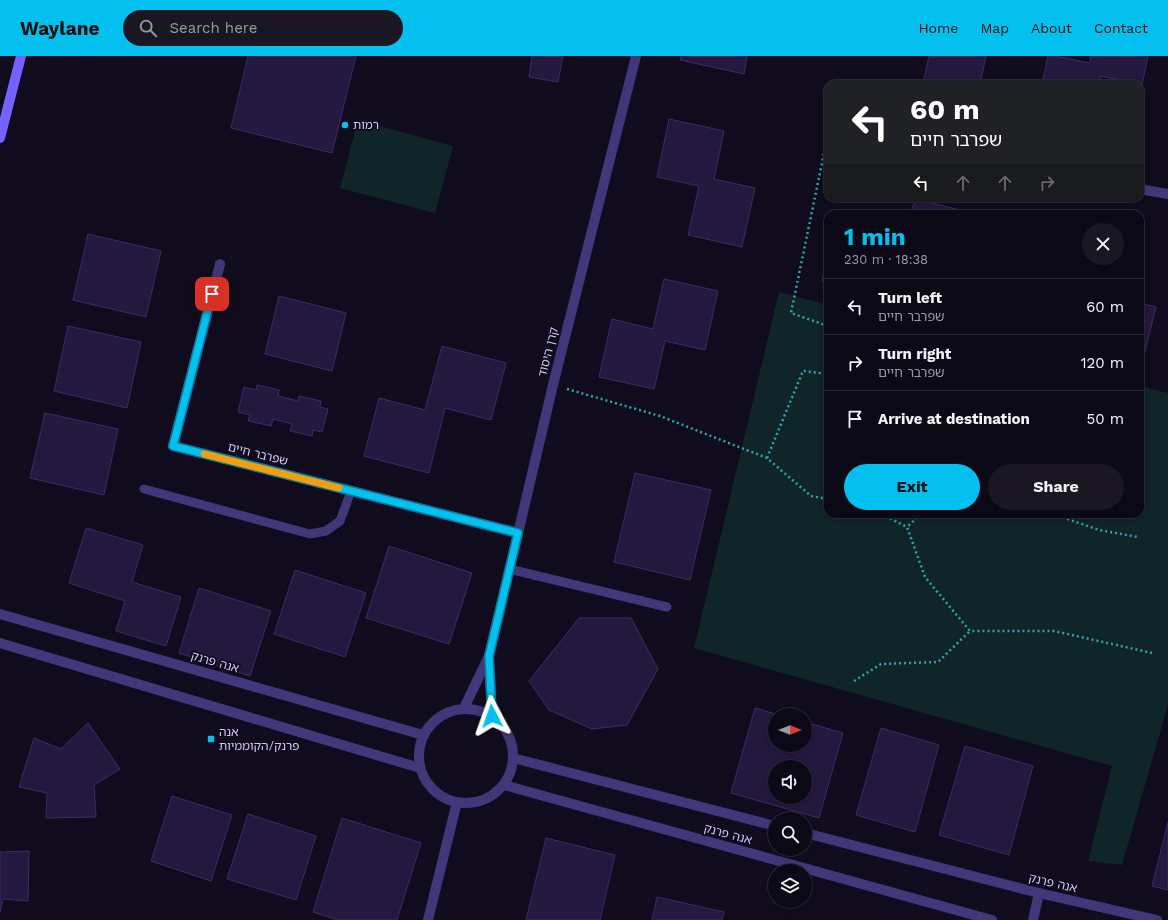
<!DOCTYPE html>
<meta charset="utf-8">
<style>
:root{--surface:#0c0916;--page:#1a1723;--text:#f1f3f6;--muted:#9a9aa1;--line:#2c2a35;--accent:#04c0ef}
body{margin:0;font-family:"Work Sans","Noto Sans Hebrew",sans-serif;background:var(--page);color:var(--text);height:100vh;display:flex;flex-direction:column;font-size:15px;white-space:nowrap}
*{box-sizing:border-box;margin:0}
p{font-size:13px;color:var(--muted)}
.icon{flex:none;width:22px;height:22px;fill:none;stroke:currentColor;stroke-width:2;stroke-linecap:round;stroke-linejoin:round}
.map{position:relative;flex:1;overflow:hidden}
.side{position:absolute;left:824px;top:154px;width:320px;height:308px;display:flex;flex-direction:column;background:var(--surface);border-radius:12px;box-shadow:0 2px 6px #0003,0 0 0 1px var(--line)}
.side>*{flex:none}
.top-card{position:absolute;left:824px;top:24px;width:320px;height:122px;border-radius:12px;box-shadow:0 2px 6px #0003,0 0 0 1px var(--line);background:#202124;color:#fff;overflow:hidden}
.needle{width:26px;rotate:90deg}
.buttons{position:absolute;left:768px;top:652px;display:grid;gap:8px}
.buttons a{display:grid;place-items:center;width:44px;height:44px;border-radius:50%;background:var(--surface);box-shadow:0 2px 6px #0003,0 0 0 1px var(--line);font-size:20px}
.pin{position:absolute;display:grid;place-items:center;width:34px;height:34px;color:#fff;margin:-17px;border-radius:8px;box-shadow:0 2px 6px #0006}
.me{position:absolute;width:44px;margin:-22px;rotate:356deg;stroke-linejoin:round;filter:drop-shadow(0 0 3px #0008)}
.turn{display:flex;align-items:center;gap:14px;height:84px;padding:0 20px;font-size:18px}
.turn .icon{width:52px;height:52px;stroke-width:2.5}
.turn b{display:block;font-size:28px;line-height:34px}
.lanes{display:flex;align-items:center;height:38px;padding:0 20px;background:#0003;justify-content:center;gap:20px;direction:ltr}
.lanes .off{opacity:.35}
.round{display:grid;place-items:center;flex:none;width:42px;height:42px;border-radius:21px;background:var(--page)}
.headline{display:flex;align-items:center;justify-content:space-between;height:68px;padding:0 20px}
h1{font-size:24px;font-weight:700;line-height:30px;color:var(--accent)}
.action{display:flex;gap:8px;margin-top:auto;padding:8px 20px}
.action a{flex:1;height:46px;border-radius:24px;background:var(--accent);color:#111;font-size:16px;font-weight:700;line-height:46px;text-align:center}
.action a+a{background:var(--page);color:var(--text)}
ul{padding:0;list-style:none}
li{display:flex;align-items:center;gap:12px;height:56px;padding:0 20px;border-top:1px solid var(--line)}
li div{flex:1}
li b{display:block;font-size:15px}
li em{font-style:normal}
header{display:flex;align-items:center;gap:24px;box-sizing:border-box;height:56px;padding:0 20px;background:var(--accent);color:#111}
header strong{font-size:19px}
nav{display:flex;gap:22px;margin-inline-start:auto;font-size:14px}
.search{width:280px;height:36px;background:var(--page);display:flex;align-items:center;gap:10px;box-sizing:border-box;padding:0 14px;border-radius:22px;color:var(--muted);font-size:15px}
.map>svg:first-child{display:block}
.green{fill:#0f2527}
.building{fill:#24183e;stroke:#3d2b69;fill-rule:evenodd}
.lines{fill:none;stroke-linecap:round;stroke-linejoin:round}
.path{stroke:#2ea7ac;stroke-width:2.5;stroke-dasharray:2 3;stroke-linecap:butt}
.service{stroke:#41377b;stroke-width:9}
.minor{stroke:#41377b;stroke-width:10}
.tertiary{stroke:#41377b;stroke-width:10}
.secondary{stroke:#7561fd;stroke-width:10}
.route-casing{stroke:#037d9b;stroke-width:10}
.route{stroke:#04c0ef;stroke-width:7}
.slow{stroke:#f59e0b;stroke-width:7}
.poi-dot{fill:#04c0ef;stroke:#100c1d;stroke-width:1.5}
.labels{text-anchor:middle;stroke-width:4;stroke-linejoin:round;paint-order:stroke}
.poi-label{font-size:12px;fill:#d4c9fe;stroke:#100c1d;text-anchor:start}
.street-label{font-size:12px;fill:#d4c9fe;stroke:#100c1d}
</style>
<header>
<strong>Waylane</strong>
<div class="search"><svg class="icon" aria-label="search" viewBox="0 0 24 24"><circle cx="10" cy="10" r="6"/><path d="M15 15l6 6"/></svg>Search here</div>
<nav><a>Home</a><a>Map</a><a>About</a><a>Contact</a></nav>
</header>
<div class="map">
<svg width="1168" height="864" viewBox="0 0 1168 864">
<rect width="100%" height="100%" fill="#100c1d"/>
<!-- green -->
<g class="green">
<polygon points="358,64 453,90 435,157 340,132"/>
<polygon points="779,236 828,249 828,458 1140,458 1140,330 1168,337 1168,649 1122,809 1088,805 1112,710 694,592"/>
</g>
<!-- building -->
<g class="building">
<polygon points="248,0 356,0 332,97 231,72"/>
<polygon points="532,0 563,0 558,26 529,21"/>
<polygon points="681,0 747,0 744,18 680,4"/>
<polygon points="929,0 986,0 980,28 923,28"/>
<polygon points="1048,0 1055,0 1090,7 1091,0 1148,0 1142,29 1101,20 1099,28 1042,28"/>
<polygon points="669,63 724,75 714,123 755,132 742,191 688,179 699,130 657,121"/>
<polygon points="915,143 977,158 911,158"/>
<polygon points="88,178 161,195 146,261 73,244"/>
<polygon points="828,200 828,227 822,225"/>
<polygon points="664,223 718,235 705,294 665,285 654,333 599,321 612,263 653,273"/>
<polygon points="279,240 346,257 332,315 265,298"/>
<polygon points="1140,247 1156,251 1142,307 1140,307"/>
<polygon points="68,270 141,286 127,352 54,335"/>
<polygon points="442,290 506,307 491,364 445,352 429,417 364,400 379,342 425,354"/>
<polygon points="257,329 279,334 278,340 298,345 299,340 321,345 320,351 328,353 322,376 313,374 312,380 290,375 292,368 273,363 271,370 248,365 250,359 238,356 244,331 256,334"/>
<polygon points="45,357 118,373 104,439 30,422"/>
<polygon points="635,417 711,434 690,524 614,506"/>
<polygon points="86,472 143,489 132,526 181,541 166,590 116,575 125,545 69,527"/>
<polygon points="389,490 472,517 449,588 366,562"/>
<polygon points="295,514 366,537 345,601 274,578"/>
<polygon points="199,532 271,555 250,620 179,597"/>
<polygon points="579,562 631,562 658,613 627,669 592,673 549,654 529,625"/>
<path d="M 755,652 L 779,659 L 775,659 L 775,689 L 805,689 L 805,666 L 843,677 L 819,762 L 731,737 ZM 775,711 L 805,711 L 805,741 L 775,741 Z"/>
<polygon points="88,667 120,713 94,729 96,761 46,762 47,737 19,731 34,682 61,693"/>
<polygon points="881,672 939,689 915,776 856,759"/>
<polygon points="965,690 1033,710 1009,799 939,779"/>
<polygon points="172,740 232,759 211,825 151,805"/>
<polygon points="248,758 316,780 296,844 227,823"/>
<polygon points="342,762 421,787 397,864 338,864 313,856"/>
<polygon points="1168,766 1168,834 1152,830"/>
<polygon points="546,782 615,799 600,864 526,864"/>
<polygon points="29,795 28,845 3,843 0,856 0,796"/>
<polygon points="657,841 724,856 722,864 652,864"/>
</g>
<g class="lines">
<!-- path -->
<g class="path">
<polyline points="828,78 791,257 828,270"/>
<polyline points="567,333 660,360 767,402 811,440 828,443"/>
<polyline points="767,402 803,315 828,318"/>
<polyline points="881,458 907,471"/>
<polyline points="921,458 907,471 925,521 970,575 1054,575 1152,597"/>
<polyline points="1053,458 1099,474 1138,481"/>
<polyline points="854,625 881,608 938,606 970,575"/>
</g>
<!-- service -->
<g class="service">
<polyline points="144,433 310,478 326,475 340,465 351,435"/>
<polyline points="509,513 667,551"/>
</g>
<!-- minor -->
<g class="minor">
<polyline points="1140,133 1168,138"/>
<polyline points="220,208 173,390 518,477"/>
<polyline points="489,602 492,660"/>
<polyline points="464,652 489,600 553,329 636,0"/>
<polyline points="428,864 457,746"/>
<polyline points="1033,864 1039,837"/>
</g>
<!-- tertiary -->
<g class="tertiary">
<polyline points="0,558 423,679"/>
<polyline points="0,587 420,712"/>
<circle cx="466" cy="700" r="47"/>
<polyline points="513,702 775,770"/>
<polyline points="504,729 992,864"/>
<polyline points="805,777 1039,837 1157,864"/>
</g>
<!-- secondary -->
<polyline class="secondary" points="0,82 21,0"/>
</g>
<g class="lines">
<defs>
<polyline id="route" points="212,238 173,390 518,477 489,600 492,660"/>
</defs>
<!-- route casing -->
<use href="#route" class="route-casing"/>
<!-- route -->
<use href="#route" class="route"/>
<!-- slow -->
<polyline class="slow" points="204,398 339,432"/>
</g>
<!-- markers -->
<g class="poi-dot">
<circle cx="345" cy="69" r="4"/>
<rect x="207" y="679" width="8" height="8" rx="2"/>
</g>
<g class="labels">
<!-- poi labels -->
<g class="poi-label">
<text x="353" y="73">רמות</text>
<text x="219" y="680">אנה<tspan x="219" dy="14">פרנק/הקוממיות</tspan></text>
</g>
<!-- street labels -->
<g class="street-label">
<text transform="translate(548 296) rotate(-76)" y="4">קרן היסוד</text>
<text transform="translate(258 398) rotate(14)" y="4">שפרבר חיים</text>
<text transform="translate(215 606) rotate(16)" y="4">אנה פרנק</text>
<text transform="translate(728 778) rotate(15)" y="4">אנה פרנק</text>
<text transform="translate(1053 827) rotate(13)" y="4">אנה פרנק</text>
</g>
</g>
</svg>
<div class="buttons">
<a><svg class="needle" viewBox="-14 -14 28 28"><path d="M0-13l5 13h-10z" fill="#e53935"/><path d="M0 13l5-13h-10z" fill="#9a9aa1"/></svg></a>
<a><svg class="icon" aria-label="sound" viewBox="0 0 24 24"><path d="M4 9h4l5-4v14l-5-4H4zM17 9q2 3 0 6"/></svg></a>
<a><svg class="icon" aria-label="search" viewBox="0 0 24 24"><circle cx="10" cy="10" r="6"/><path d="M15 15l6 6"/></svg></a>
<a><svg class="icon" aria-label="layers" viewBox="0 0 24 24"><path d="M12 4l9 5-9 5-9-5zM3 14l9 5 9-5"/></svg></a>
</div>
<div class="pin" style="left:212px;top:238px;background:#d93025"><svg class="icon" aria-label="arrive" viewBox="0 0 24 24"><path d="M6 21V4h12l-3 4 3 4H6"/></svg></div>
<svg class="me" style="left:492px;top:660px" viewBox="-20 -20 40 40"><path d="M0-17L14 15 0 8-14 15z" fill="#04c0ef" stroke="#fff" stroke-width="4"/></svg>
<div class="top-card">
<div class="turn"><svg class="icon" aria-label="left" viewBox="0 0 24 24"><path d="M17 20v-9H6M10 6l-5 5 5 5"/></svg><div><b>60 m</b>שפרבר חיים</div></div>
<div class="lanes"><svg class="icon" aria-label="left" viewBox="0 0 24 24"><path d="M17 20v-9H6M10 6l-5 5 5 5"/></svg><svg class="icon off" aria-label="ahead" viewBox="0 0 24 24"><path d="M12 20V5M6 11l6-6 6 6"/></svg><svg class="icon off" aria-label="ahead" viewBox="0 0 24 24"><path d="M12 20V5M6 11l6-6 6 6"/></svg><svg class="icon off" aria-label="right" viewBox="0 0 24 24"><path d="M7 20v-9h11M14 6l5 5-5 5"/></svg></div>
</div>
<section class="side">
<div class="headline"><div><h1>1 min</h1><p>230 m · 18:38</p></div><a class="round"><svg class="icon" aria-label="close" viewBox="0 0 24 24"><path d="M6 6l12 12M18 6L6 18"/></svg></a></div>
<ul>
<li><svg class="icon" aria-label="left" viewBox="0 0 24 24"><path d="M17 20v-9H6M10 6l-5 5 5 5"/></svg><div><b>Turn left</b><p>שפרבר חיים</p></div><em>60 m</em></li>
<li><svg class="icon" aria-label="right" viewBox="0 0 24 24"><path d="M7 20v-9h11M14 6l5 5-5 5"/></svg><div><b>Turn right</b><p>שפרבר חיים</p></div><em>120 m</em></li>
<li><svg class="icon" aria-label="arrive" viewBox="0 0 24 24"><path d="M6 21V4h12l-3 4 3 4H6"/></svg><div><b>Arrive at destination</b></div><em>50 m</em></li>
</ul>
<div class="action"><a>Exit</a><a>Share</a></div>
</section>
</div>
